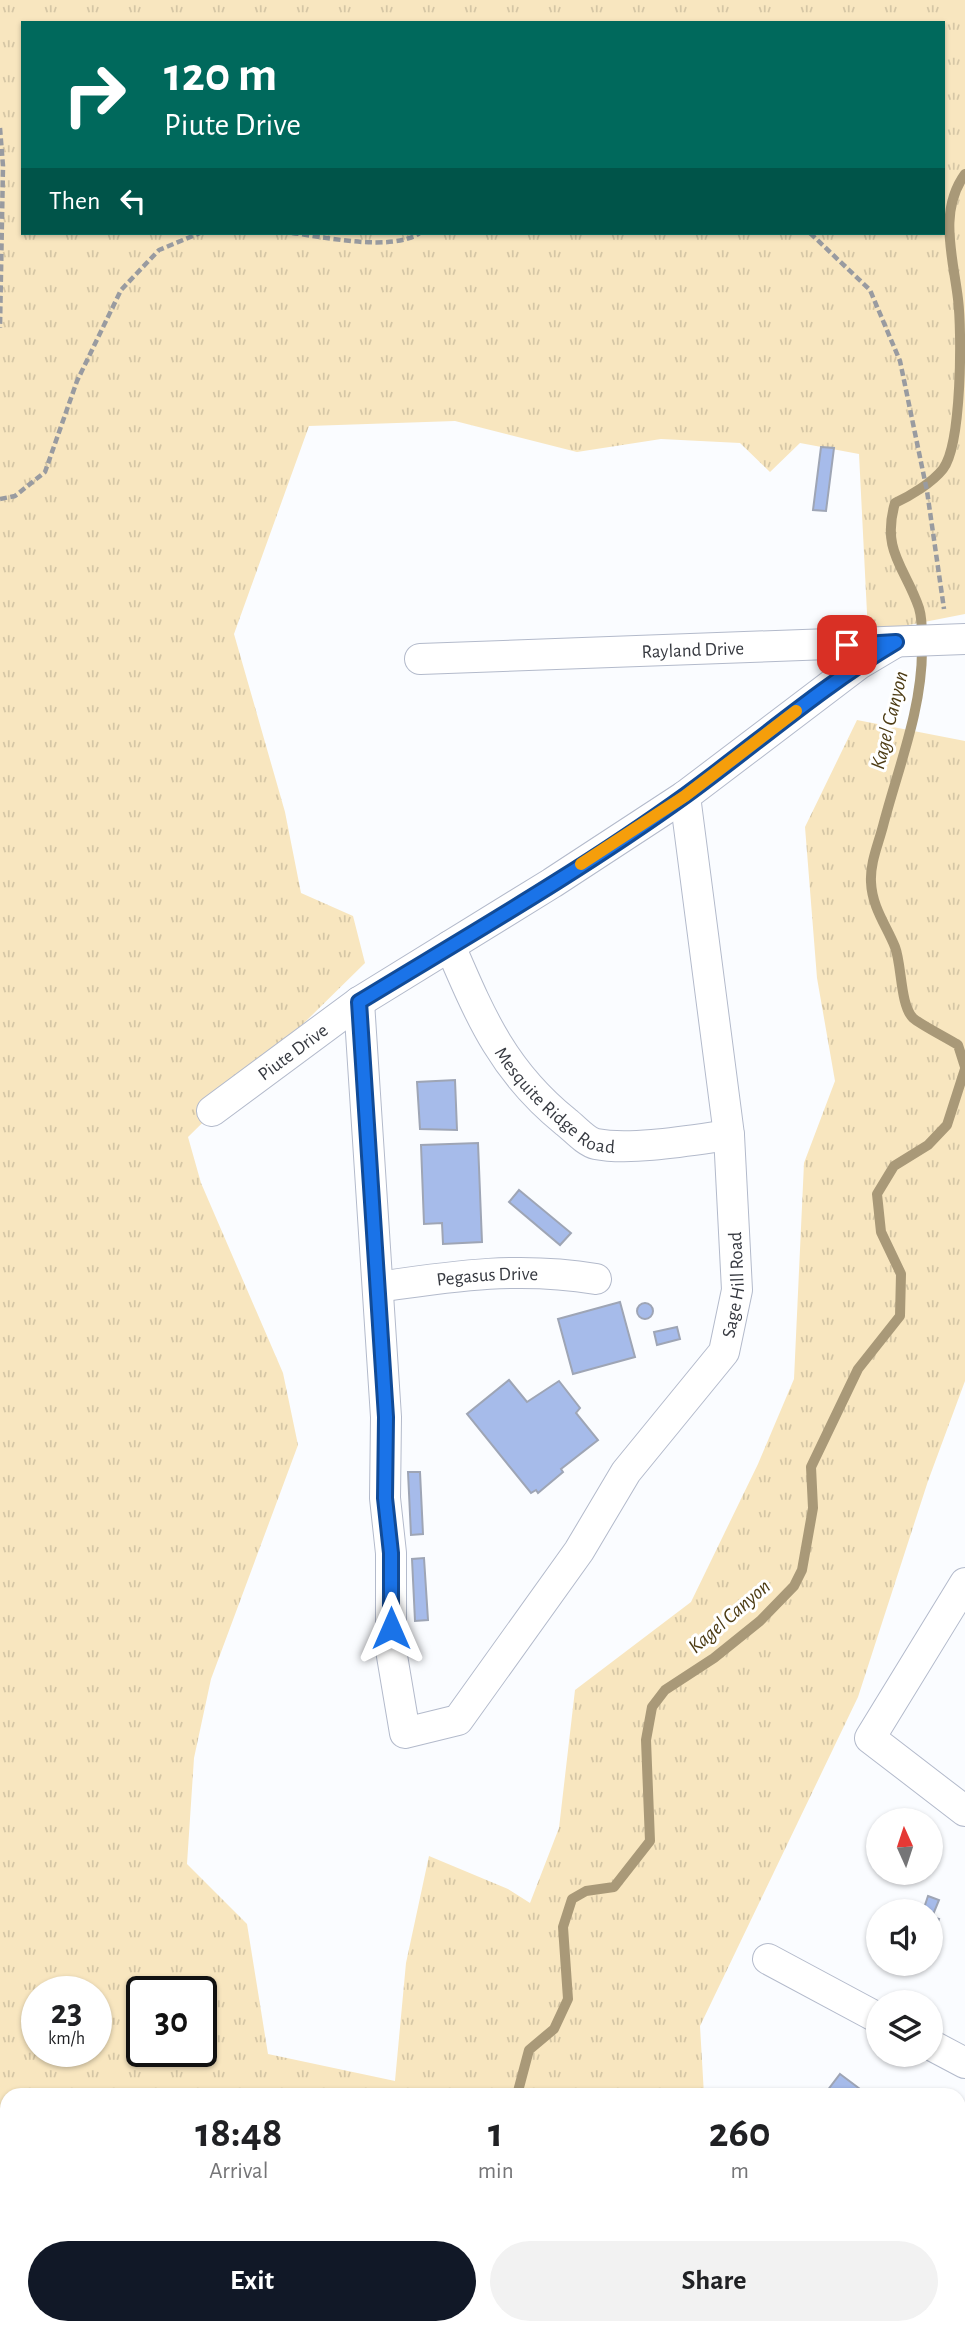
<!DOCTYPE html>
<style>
:root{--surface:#fff;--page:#f2f2f2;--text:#202124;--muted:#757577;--accent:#111827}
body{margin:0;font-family:"Alegreya Sans",sans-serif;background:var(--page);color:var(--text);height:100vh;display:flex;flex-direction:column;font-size:26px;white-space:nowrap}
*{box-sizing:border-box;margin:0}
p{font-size:23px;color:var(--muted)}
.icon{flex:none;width:38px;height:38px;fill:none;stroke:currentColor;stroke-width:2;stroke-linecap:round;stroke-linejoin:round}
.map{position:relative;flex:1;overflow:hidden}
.sheet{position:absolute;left:0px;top:2088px;width:966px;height:247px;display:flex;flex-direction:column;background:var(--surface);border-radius:21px 21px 0 0;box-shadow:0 2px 5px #0004}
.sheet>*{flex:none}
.guide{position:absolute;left:21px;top:21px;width:924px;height:214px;border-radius:0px;box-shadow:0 2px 5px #0004;background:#00695c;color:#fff;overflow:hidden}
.needle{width:46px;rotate:357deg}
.tools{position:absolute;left:866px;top:1808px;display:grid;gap:14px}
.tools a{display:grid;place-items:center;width:77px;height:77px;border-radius:50%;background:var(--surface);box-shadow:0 2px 5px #0004;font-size:35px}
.speed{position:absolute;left:21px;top:1976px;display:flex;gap:14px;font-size:35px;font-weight:700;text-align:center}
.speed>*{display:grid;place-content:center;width:91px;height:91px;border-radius:50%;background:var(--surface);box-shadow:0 2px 5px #0004;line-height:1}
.speed small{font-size:18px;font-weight:400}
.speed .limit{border:4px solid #111;border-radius:10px;background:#fff;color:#111}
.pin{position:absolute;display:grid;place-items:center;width:60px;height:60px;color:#fff;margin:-30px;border-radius:14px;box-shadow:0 4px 10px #0006}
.me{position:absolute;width:77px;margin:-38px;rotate:0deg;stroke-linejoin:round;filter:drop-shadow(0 0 5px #0008)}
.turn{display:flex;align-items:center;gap:24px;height:147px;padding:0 28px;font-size:32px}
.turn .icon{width:91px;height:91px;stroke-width:2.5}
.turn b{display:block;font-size:49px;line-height:60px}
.then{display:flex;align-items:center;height:66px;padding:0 28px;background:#0003;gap:14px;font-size:26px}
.eta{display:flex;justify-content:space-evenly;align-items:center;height:119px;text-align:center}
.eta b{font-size:42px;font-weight:700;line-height:49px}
.cta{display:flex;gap:14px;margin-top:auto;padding:14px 28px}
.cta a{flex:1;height:80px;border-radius:42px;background:var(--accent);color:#fff;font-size:28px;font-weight:700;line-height:80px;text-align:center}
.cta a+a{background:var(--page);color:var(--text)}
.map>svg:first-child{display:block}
.grass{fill:url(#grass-tufts);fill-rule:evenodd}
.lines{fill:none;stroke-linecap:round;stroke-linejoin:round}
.stream{stroke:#a99978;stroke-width:10}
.building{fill:#a6bbea;stroke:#9ea5b5;stroke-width:2}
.minor-casing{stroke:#b3bacb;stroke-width:32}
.path{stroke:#999ba0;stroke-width:4.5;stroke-dasharray:7 3.5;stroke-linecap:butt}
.minor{stroke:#fff;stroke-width:30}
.route-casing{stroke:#114b97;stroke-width:18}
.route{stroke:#1a73e8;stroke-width:12}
.slow{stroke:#f59e0b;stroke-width:12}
.labels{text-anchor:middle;stroke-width:6;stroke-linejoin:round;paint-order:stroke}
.street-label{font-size:19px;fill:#373a41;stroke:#fff}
.water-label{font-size:21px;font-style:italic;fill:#4d3c14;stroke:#fff}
</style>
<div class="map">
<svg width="965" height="2333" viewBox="0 0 965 2333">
<defs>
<pattern id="grass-tufts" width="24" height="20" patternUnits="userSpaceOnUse" patternTransform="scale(1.75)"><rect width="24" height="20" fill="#f8e6bf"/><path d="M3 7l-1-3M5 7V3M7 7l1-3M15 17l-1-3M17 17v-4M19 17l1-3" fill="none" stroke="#d5c6a5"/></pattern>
</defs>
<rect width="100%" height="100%" fill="#fafcff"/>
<!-- grass -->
<path class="grass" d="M 0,0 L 965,0 L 965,614 L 868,633 L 859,454 L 800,443 L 770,472 L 740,443 L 661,439 L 577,452 L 455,421 L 309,426 L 234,634 L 285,812 L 301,893 L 353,916 L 365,963 L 188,1137 L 201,1183 L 283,1373 L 298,1445 L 211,1679 L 194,1758 L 187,1864 L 247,1924 L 268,2054 L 395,2081 L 406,1963 L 429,1856 L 508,1889 L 530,1903 L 559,1828 L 575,1690 L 691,1602 L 758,1464 L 794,1379 L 804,1163 L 835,1081 L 817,978 L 805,827 L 857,720 L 965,741 L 965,1381 L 928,1481 L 858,1697 L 700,2026 L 704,2095 L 7,2095 L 7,2328 L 678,2328 L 669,2333 L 0,2333 ZM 23,23 L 943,23 L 943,233 L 23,233 ZM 37,1992 L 96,1992 L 96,2051 L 37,2051 ZM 142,1992 L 201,1992 L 201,2051 L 142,2051 Z"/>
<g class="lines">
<!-- stream -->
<g class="stream">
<path d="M 965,174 C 938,211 953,257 958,299 C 962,331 962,444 943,469 C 932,483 910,496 895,503 C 881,551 905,567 919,608 C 923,621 922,636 922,650 C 922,710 898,768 883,826 C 878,845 870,863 871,882 C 872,907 886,925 895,947 C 902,965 900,1005 913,1018 C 921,1025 947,1038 958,1045 L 965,1067"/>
<polyline points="517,2095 529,2050 554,2029 568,1999 563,1927 572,1899 586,1891 614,1887 650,1841 646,1740 652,1707 665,1690 714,1658 760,1621 794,1586 802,1570 813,1508 811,1467 858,1369 900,1316 901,1274 881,1232 877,1194 894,1166 928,1145 947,1125 965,1069"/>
<polyline points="433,2333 435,2328"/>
</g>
</g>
<!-- building -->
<g class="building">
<polygon points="821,447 834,448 826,511 813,510"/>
<polygon points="455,1080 457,1130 420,1129 417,1082"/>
<polygon points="478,1143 482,1242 443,1244 442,1223 424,1224 421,1145"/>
<polygon points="519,1190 571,1233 560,1245 509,1202"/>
<polygon points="620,1302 635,1357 573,1374 558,1319"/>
<circle cx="645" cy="1311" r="8"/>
<polygon points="677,1327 680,1339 657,1345 654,1332"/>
<polygon points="509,1380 527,1402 559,1381 580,1408 576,1413 598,1440 561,1469 563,1472 538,1493 536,1490 531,1493 467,1414"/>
<polygon points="408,1472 420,1472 423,1534 411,1535"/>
<polygon points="424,1558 428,1620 415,1621 412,1559"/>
<polygon points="928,1896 939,1900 932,1917 939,1919 933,1936 931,1911 923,1911"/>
<polygon points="840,2074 868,2095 824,2095"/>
</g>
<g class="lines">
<defs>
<g id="minor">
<path id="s1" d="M 420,659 L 965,639"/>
<path id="s2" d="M 450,946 C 481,1018 503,1071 566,1122 C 574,1128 586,1142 596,1144 C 631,1151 693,1140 729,1135"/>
<path id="s3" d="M 359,1002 L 386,1417 L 385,1498 L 391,1553 L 391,1650 L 405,1733 L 458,1720 L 579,1551 L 626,1472 L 724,1352 L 737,1290 L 729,1135 L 685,796"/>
<path id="s4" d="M 212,1111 L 359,1002 L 552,883 L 685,796 L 859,664 L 896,642"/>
<path id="s5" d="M 378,1287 C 454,1276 519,1266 596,1279"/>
<polyline points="965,1583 870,1738 965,1811"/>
<polyline points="768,1959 878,2018"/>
<polyline points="931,2045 965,2063"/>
<polyline points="913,2328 922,2333"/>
</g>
</defs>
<!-- minor casing -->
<use href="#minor" class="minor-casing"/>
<!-- path -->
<g class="path">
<polyline points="0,128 3,166 0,328"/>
<path d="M 292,233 C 325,237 392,252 420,233"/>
<polyline points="810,233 870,290 900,361 927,491 944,609"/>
<polyline points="0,499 15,496 45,472 77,381 121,290 159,250 200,233"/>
</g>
<!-- minor -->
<use href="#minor" class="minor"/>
</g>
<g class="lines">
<defs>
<path id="route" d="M 391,1628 L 391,1553 L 385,1498 L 386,1417 L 359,1002 C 469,935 582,870 686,795 C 756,744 822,686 896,642 L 847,645"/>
</defs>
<!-- route casing -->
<use href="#route" class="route-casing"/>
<!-- route -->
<use href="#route" class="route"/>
<!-- slow -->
<polyline class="slow" points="581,864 685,796 796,711"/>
</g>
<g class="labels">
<!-- street labels -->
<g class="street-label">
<text dy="7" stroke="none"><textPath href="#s1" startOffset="273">Rayland Drive</textPath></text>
<text dy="7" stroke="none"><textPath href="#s4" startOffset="100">Piute Drive</textPath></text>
<text dy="7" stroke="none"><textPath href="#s2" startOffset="192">Mesquite Ridge Road</textPath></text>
<text dy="7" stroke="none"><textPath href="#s5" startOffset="110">Pegasus Drive</textPath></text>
<text dy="7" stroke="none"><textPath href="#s3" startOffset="1311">Sage Hill Road</textPath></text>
</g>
<!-- water labels -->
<g class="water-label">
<text transform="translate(889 720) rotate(-76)" y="7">Kagel Canyon</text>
<text transform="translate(729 1616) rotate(-41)" y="7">Kagel Canyon</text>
</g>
</g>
</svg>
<div class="tools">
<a><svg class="needle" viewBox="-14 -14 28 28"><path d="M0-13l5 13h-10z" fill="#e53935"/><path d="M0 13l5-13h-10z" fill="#757577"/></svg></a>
<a><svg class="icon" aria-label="sound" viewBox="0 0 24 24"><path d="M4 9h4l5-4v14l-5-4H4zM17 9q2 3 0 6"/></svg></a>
<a><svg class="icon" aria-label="layers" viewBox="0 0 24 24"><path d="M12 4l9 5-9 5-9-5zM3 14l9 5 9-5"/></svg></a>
</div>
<div class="speed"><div>23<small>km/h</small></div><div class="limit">30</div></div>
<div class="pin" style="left:847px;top:645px;background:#d93025"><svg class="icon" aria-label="arrive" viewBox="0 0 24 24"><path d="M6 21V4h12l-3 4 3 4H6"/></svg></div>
<svg class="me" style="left:391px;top:1628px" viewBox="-20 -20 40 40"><path d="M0-17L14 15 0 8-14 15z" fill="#1a73e8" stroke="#fff" stroke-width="4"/></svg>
<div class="guide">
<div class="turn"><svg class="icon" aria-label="right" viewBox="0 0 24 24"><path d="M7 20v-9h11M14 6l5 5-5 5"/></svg><div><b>120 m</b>Piute Drive</div></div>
<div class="then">Then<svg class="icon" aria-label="left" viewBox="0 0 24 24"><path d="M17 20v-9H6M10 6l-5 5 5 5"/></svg></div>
</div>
<section class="sheet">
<div class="eta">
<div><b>18:48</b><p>Arrival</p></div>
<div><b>1</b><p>min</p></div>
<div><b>260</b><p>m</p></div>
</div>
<div class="cta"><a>Exit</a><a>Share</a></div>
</section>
</div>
